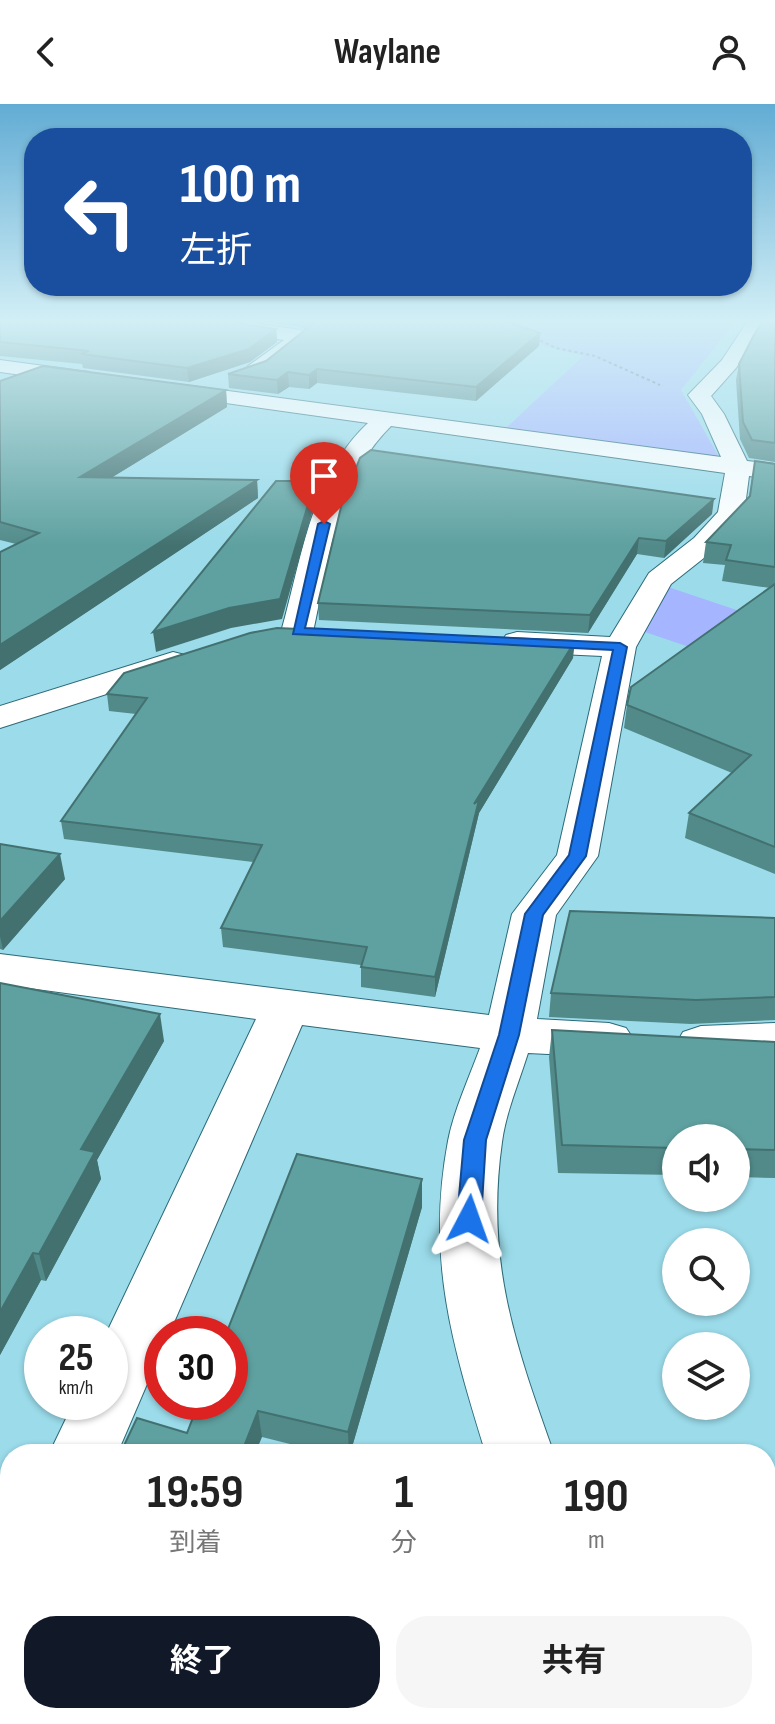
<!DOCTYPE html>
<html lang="ja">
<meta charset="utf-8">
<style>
:root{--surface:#fff;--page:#f6f6f6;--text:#222;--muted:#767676;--accent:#111827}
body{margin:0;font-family:"Sofia Sans Condensed","Noto Sans JP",sans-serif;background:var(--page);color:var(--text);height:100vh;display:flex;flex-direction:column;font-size:30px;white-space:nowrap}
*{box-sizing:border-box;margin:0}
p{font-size:26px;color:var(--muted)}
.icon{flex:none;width:44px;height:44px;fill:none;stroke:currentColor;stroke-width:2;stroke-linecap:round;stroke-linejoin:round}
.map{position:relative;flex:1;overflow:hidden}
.panel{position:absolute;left:0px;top:1340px;width:776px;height:280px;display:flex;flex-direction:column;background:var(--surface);border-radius:32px 32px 0 0;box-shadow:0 2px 6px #0004}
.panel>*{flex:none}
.hud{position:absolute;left:24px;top:24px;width:728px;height:168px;border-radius:32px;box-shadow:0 2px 6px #0004;background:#1a4fa0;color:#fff;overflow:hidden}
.tools{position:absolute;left:662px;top:1020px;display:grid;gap:16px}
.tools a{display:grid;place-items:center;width:88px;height:88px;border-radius:50%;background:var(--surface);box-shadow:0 2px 6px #0004;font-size:40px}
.speed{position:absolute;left:24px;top:1212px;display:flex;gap:16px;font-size:40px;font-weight:700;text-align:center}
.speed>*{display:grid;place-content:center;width:104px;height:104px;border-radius:50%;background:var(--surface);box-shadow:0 2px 6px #0004;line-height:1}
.speed small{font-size:20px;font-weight:400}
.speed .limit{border:12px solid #d22;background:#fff;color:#111}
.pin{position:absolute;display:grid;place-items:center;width:68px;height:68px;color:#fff;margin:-82px -34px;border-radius:50% 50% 50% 0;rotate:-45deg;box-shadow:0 0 8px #0007}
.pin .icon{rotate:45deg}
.me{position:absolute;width:88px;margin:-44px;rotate:4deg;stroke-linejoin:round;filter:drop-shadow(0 0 6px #0008)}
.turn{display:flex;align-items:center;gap:28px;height:168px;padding:0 24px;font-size:36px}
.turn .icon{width:104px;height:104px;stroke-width:2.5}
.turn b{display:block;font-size:56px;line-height:68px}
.eta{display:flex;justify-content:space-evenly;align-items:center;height:136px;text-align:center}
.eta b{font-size:48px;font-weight:700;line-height:56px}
.primary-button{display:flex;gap:16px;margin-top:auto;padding:16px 24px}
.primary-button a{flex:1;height:92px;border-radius:32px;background:var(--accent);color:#fff;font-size:32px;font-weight:700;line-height:92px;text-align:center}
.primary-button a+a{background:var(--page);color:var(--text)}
header{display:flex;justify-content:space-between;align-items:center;height:104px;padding:0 24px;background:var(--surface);font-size:36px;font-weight:700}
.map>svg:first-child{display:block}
.green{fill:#a5b5ff}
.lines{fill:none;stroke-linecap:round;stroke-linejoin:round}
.minor-casing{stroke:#2b6a78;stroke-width:2}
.path{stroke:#4f7b85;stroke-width:2;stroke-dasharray:3 3;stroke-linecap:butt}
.minor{fill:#fff;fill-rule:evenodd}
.wall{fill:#528a8a}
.shaded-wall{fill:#427170}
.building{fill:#5fa1a0;stroke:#427170;stroke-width:2}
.route{fill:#1a73e8;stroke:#114b97;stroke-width:2}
</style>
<header><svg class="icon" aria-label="back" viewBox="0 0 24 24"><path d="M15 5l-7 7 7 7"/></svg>Waylane<svg class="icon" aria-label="person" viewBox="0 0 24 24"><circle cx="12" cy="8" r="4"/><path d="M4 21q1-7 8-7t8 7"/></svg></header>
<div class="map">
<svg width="775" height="1620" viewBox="0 0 775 1620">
<rect width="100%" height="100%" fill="#9bdbea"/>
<!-- green -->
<g class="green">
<polygon points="480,215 735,218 681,286 719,353 506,324 583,252 544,242"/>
<polygon points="668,483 775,519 775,572 645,528"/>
</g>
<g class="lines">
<defs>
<g id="minor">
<polygon points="253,215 250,219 301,226 311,232 262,270 248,270 245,266 248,262 284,236 239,229 228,220 231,215"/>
<path d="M 749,215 L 768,215 L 736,264 L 711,292 L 724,310 L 747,357 L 775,360 L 775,376 L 749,372 L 744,410 L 714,446 L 671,480 L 636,543 L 598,752 L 556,811 L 537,915 L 609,919 L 626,924 L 634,936 L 626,948 L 609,953 L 528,949 C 519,978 506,1008 502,1038 C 485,1157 515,1240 554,1350 L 486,1350 C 452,1240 426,1154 448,1037 C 454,1006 469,974 480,944 L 302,921 L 169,1230 L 162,1230 L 162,1245 L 117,1350 L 49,1350 L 74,1298 L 110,1298 L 110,1230 L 106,1230 L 256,915 L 0,880 L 0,850 L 489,911 L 512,810 L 557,751 L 602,552 L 517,548 L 506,545 L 501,538 L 506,531 L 517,528 L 610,533 L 649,469 L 694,434 L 718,408 L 725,369 L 391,322 C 336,376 329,456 313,528 L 308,535 L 297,538 L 286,535 L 281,528 C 301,457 311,372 368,319 L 169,291 L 158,285 L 169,279 L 721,353 L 702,310 L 688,291 L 722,256 Z"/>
<polygon points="0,256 89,268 100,274 89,280 0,268"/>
<polygon points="173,548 185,551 190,558 185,565 0,624 0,602"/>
<polygon points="775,919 775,953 701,958 683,952 676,940 683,928 701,922"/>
<polygon points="10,1475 10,1567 0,1572 0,1479"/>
<polygon points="540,1610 618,1610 617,1620 539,1620"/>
</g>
</defs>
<!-- minor casing -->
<use href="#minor" class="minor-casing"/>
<!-- path -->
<polyline class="path" points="535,234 556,244 595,252 660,281"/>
<!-- minor -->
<use href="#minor" class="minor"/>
</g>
<!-- wall -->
<g class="wall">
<polygon points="0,215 238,219 276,225 277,238 250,258 189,278 83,264 82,260 0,252"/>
<polygon points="255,215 500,215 540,229 539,242 476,297 317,279 309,285 289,283 278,290 229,284 228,270 266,257 305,226 301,223 255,217"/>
<polygon points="775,215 775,358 749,354 740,335 736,276 739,260"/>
<polygon points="0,277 226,286 227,303 111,374 257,376 258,394 0,566 0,448 16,440 0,436"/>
<polygon points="755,357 775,360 775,770 685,734 689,709 732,669 624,624 627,601 770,484 722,477 725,461 703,459 706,438 749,393"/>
<polygon points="712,410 664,454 637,450 588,529 319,516 318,499"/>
<polygon points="573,554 479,709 435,893 361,883 361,861 223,843 221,824 253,758 64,735 61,717 136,610 109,607 107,590"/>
<polygon points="0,740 65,775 3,846 0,845"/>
<polygon points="775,814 775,916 691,920 549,913 551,889"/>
<polygon points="0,879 164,937 97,1056 101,1075 46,1177 41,1176 0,1251"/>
<polygon points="552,926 775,938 775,1074 736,1073 736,1034 676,1034 676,1071 558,1069 549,953"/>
<polygon points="422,1075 422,1103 350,1350 330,1350 262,1333 187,1329"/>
<polygon points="328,1610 356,1610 353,1619"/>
<polygon points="387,1610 419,1610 417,1620"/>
</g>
<!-- shaded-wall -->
<g class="shaded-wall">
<polygon points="276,225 277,238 250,258 189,278 187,264"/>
<polygon points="540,229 539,242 476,297 476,283"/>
<polygon points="317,265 317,279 309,285 309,271"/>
<polygon points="288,268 289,283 278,290 277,276"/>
<polygon points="226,286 227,303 83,391 80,373"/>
<polygon points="257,376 258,394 0,566 0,541"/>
<polygon points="315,377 316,395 282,515 231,524 156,548 153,528"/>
<polygon points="714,395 712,410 664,454 666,437"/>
<polygon points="639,434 637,450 588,529 590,511"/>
<polygon points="575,537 573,554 479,709 435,893 435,873 474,700"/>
<polygon points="60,750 65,775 3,846 0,832 0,817"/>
<polygon points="160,910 164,937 97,1056 101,1075 46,1177 39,1150 81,1045"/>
<polygon points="422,1075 422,1103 350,1350 349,1350 348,1328"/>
<polygon points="33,1149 41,1176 0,1251 0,1208"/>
<polygon points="258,1307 262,1333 255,1350 241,1350"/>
</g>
<!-- building -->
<g class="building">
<polygon points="0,215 233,215 238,219 276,225 249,245 187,264 81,250 89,247 0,238"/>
<polygon points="309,215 500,215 540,229 476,283 317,265 309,271 288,268 277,276 228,270 266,257 314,219"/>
<polygon points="764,215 775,215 775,339 752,336 743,318 739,260 754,231"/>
<polygon points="43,262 226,286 80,373 257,376 0,541 0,448 39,429 0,418 0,277"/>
<polygon points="371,346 714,395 666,437 639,434 590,511 318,499 342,399 360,354"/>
<polygon points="755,357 775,360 775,463 726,456 731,441 706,438 750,392"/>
<polygon points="276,377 315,377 280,495 229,504 153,528"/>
<polygon points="775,480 775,743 689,709 751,651 627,601 631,583"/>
<polygon points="277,524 575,537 474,700 479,696 435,873 361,863 367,843 221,824 262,741 61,717 147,594 107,590 124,569 250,529"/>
<polygon points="0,740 60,750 0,817"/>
<polygon points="570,807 775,814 775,893 696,896 551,889"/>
<polygon points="0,879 160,910 81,1045 95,1048 39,1150 33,1149 0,1208"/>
<polygon points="552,926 775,938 775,1046 736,1045 736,1034 676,1034 676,1044 562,1041"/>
<polygon points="297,1050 422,1075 348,1328 258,1307 241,1350 120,1350 137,1314 187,1329 199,1298 230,1298 230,1230 226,1230"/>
</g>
<!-- sky -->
<linearGradient id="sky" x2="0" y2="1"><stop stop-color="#62acd4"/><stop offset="0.49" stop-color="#d2eff6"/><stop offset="1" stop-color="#d2eff6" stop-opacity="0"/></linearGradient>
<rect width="775" height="442" fill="url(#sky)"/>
<!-- route -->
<polygon class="route" points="324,417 330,420 305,524 620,539 627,543 586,752 543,811 519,931 486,1036 481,1115 478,1122 469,1124 461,1122 457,1115 464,1036 499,931 525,810 569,751 613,546 293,530 318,420"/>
</svg>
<div class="tools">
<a><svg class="icon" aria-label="sound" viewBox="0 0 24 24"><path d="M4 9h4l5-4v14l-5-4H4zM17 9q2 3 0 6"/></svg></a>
<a><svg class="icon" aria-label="search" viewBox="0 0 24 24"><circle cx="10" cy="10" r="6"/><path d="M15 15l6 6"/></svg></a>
<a><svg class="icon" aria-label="layers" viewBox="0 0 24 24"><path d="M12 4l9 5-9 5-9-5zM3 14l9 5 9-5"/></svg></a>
</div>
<div class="speed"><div>25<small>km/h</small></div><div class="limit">30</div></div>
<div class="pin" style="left:324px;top:420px;background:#d93025"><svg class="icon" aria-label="arrive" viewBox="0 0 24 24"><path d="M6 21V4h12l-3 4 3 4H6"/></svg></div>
<svg class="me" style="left:469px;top:1115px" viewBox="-20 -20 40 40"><path d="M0-17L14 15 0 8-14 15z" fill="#1a73e8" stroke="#fff" stroke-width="4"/></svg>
<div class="hud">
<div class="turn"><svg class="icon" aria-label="left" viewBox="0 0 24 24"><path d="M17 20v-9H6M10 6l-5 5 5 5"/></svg><div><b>100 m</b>左折</div></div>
</div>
<section class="panel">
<div class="eta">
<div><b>19:59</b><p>到着</p></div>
<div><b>1</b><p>分</p></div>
<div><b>190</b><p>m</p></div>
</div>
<div class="primary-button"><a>終了</a><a>共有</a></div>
</section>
</div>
